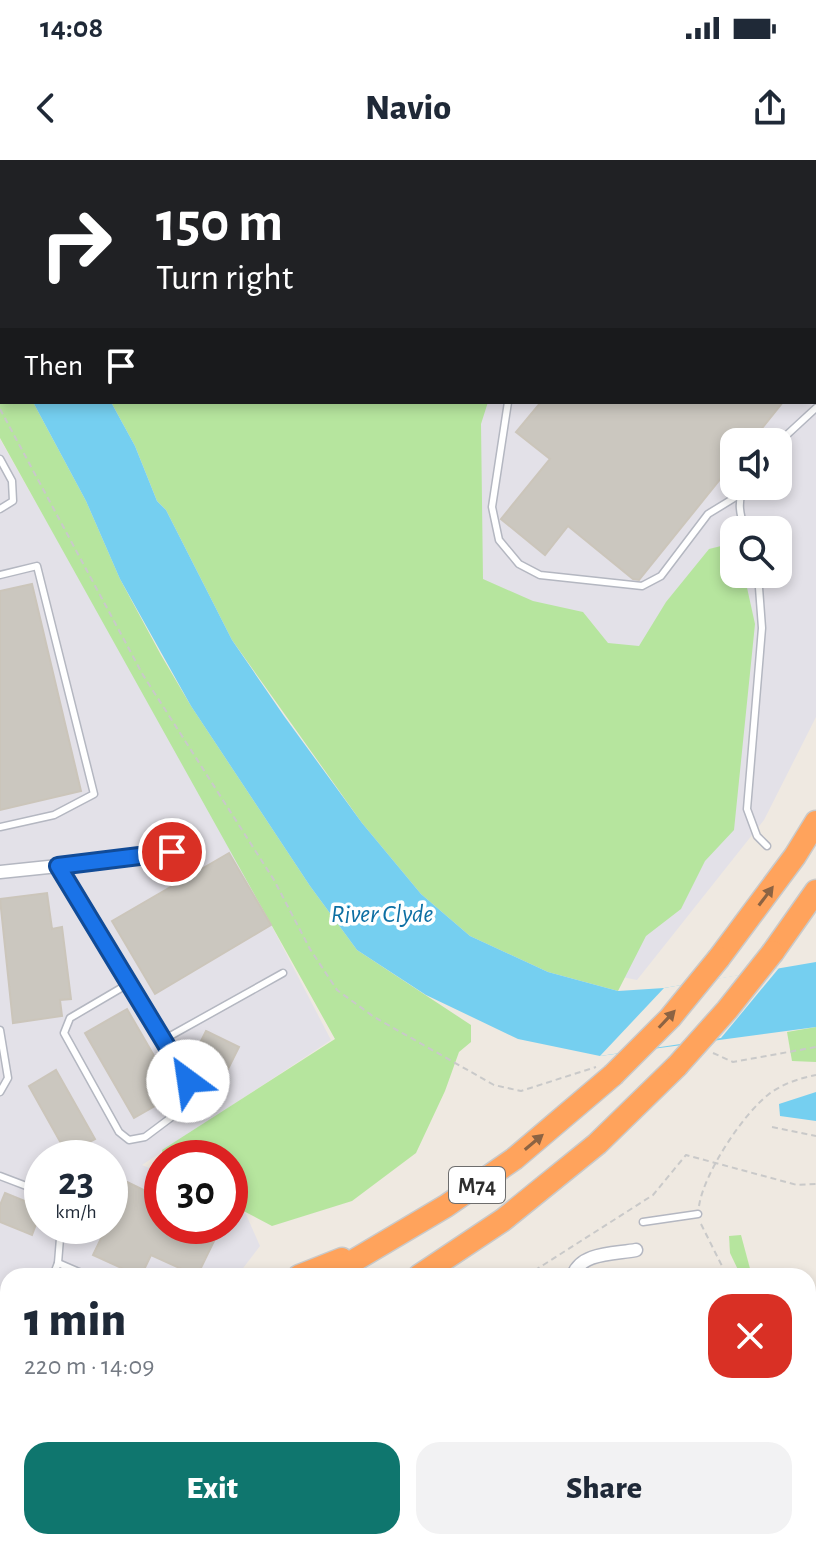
<!DOCTYPE html>
<meta charset="utf-8">
<style>
:root{--surface:#fff;--page:#f2f2f3;--text:#1f2937;--muted:#747a83;--accent:#0f766e}
body{margin:0;font-family:"Alegreya Sans",sans-serif;background:var(--page);color:var(--text);height:100vh;display:flex;flex-direction:column;font-size:30px;white-space:nowrap}
*{box-sizing:border-box;margin:0}
p{font-size:26px;color:var(--muted)}
.icon{flex:none;width:44px;height:44px;fill:none;stroke:currentColor;stroke-width:2;stroke-linecap:round;stroke-linejoin:round}
.map{position:relative;flex:1;overflow:hidden}
.sheet{position:absolute;left:0px;top:1108px;width:816px;height:282px;display:flex;flex-direction:column;background:var(--surface);border-radius:24px 24px 0 0;box-shadow:0 4px 12px #0003}
.sheet>*{flex:none}
.hud{position:absolute;left:0px;top:0px;width:816px;height:244px;box-shadow:0 4px 12px #0003;background:#202124;color:#fff;overflow:hidden}
.buttons{position:absolute;left:720px;top:268px;display:grid;gap:16px}
.buttons a{display:grid;place-items:center;width:72px;height:72px;border-radius:16px;background:var(--surface);box-shadow:0 4px 12px #0003;font-size:40px}
.speed{position:absolute;left:24px;top:980px;display:flex;gap:16px;font-size:40px;font-weight:700;text-align:center}
.speed>*{display:grid;place-content:center;width:104px;height:104px;border-radius:50%;background:var(--surface);box-shadow:0 4px 12px #0003;line-height:1}
.speed small{font-size:20px;font-weight:400}
.speed .limit{border:12px solid #d22;background:#fff;color:#111}
.pin{position:absolute;display:grid;place-items:center;width:68px;height:68px;color:#fff;margin:-34px;border:4px solid #fff;border-radius:50%;box-shadow:0 2px 8px #0007}
.me{position:absolute;width:88px;margin:-44px;rotate:329deg;stroke-linejoin:round;filter:drop-shadow(0 0 6px #0008)}
.turn{display:flex;align-items:center;gap:28px;height:168px;padding:0 24px;font-size:36px}
.turn .icon{width:104px;height:104px;stroke-width:2.5}
.turn b{display:block;font-size:56px;line-height:68px}
.then{display:flex;align-items:center;height:76px;padding:0 24px;background:#0003;gap:16px;font-size:30px}
.round{display:grid;place-items:center;flex:none;width:84px;height:84px;border-radius:24px;background:var(--page)}
.head{display:flex;align-items:center;justify-content:space-between;height:136px;padding:0 24px}
h1{font-size:48px;font-weight:800;line-height:60px}
.cta{display:flex;gap:16px;margin-top:auto;padding:16px 24px}
.cta a{flex:1;height:92px;border-radius:24px;background:var(--accent);color:#fff;font-size:32px;font-weight:800;line-height:92px;text-align:center}
.cta a+a{background:var(--page);color:var(--text)}
.status{display:flex;justify-content:space-between;align-items:center;height:56px;padding:0 40px;background:var(--surface);direction:ltr}
.status svg{height:22px;fill:currentColor}
header{display:flex;justify-content:space-between;align-items:center;height:104px;padding:0 24px;background:var(--surface);font-size:36px;font-weight:800}
.map>svg:first-child{display:block}
.industrial{fill:#e3e1e8;fill-rule:evenodd}
.green{fill:#b6e59e}
.water{fill:#75cff0}
.pier{fill:#efe9e1}
.building{fill:#cbc7bf;stroke:#cbc5ba;stroke-width:2}
.lines{fill:none;stroke-linecap:round;stroke-linejoin:round}
.lane-casing{stroke:#b4b7c1;stroke-width:9}
.street-casing{stroke:#b4b7c1;stroke-width:15}
.secondary-casing{stroke:#b4b7c1;stroke-width:21}
.highway-casing{stroke:#c9c9c9;stroke-width:25}
.path{stroke:#c9c9c9;stroke-width:2;stroke-dasharray:6 4;stroke-linecap:butt}
.lane{stroke:#fff;stroke-width:6}
.street{stroke:#fff;stroke-width:12}
.secondary{stroke:#fff;stroke-width:18}
.highway{stroke:#ffa35c;stroke-width:22}
.rail{stroke:#a3a6b8;stroke-width:3}
.highway-bridge-casing{stroke:#c9c9c9;stroke-width:25;stroke-linecap:butt}
.highway-bridge{stroke:#ffa35c;stroke-width:22}
.oneway{fill:#8c6343}
.route-casing{stroke:#114b97;stroke-width:20}
.route{stroke:#1a73e8;stroke-width:14}
.labels{text-anchor:middle;stroke-width:7;stroke-linejoin:round;paint-order:stroke}
.shield{fill:#fff;stroke:#6d6d6d;stroke-width:2}
.shield-label{font-size:22px;font-weight:bold;fill:#2e2e2e}
.water-label{font-size:26px;font-style:italic;fill:#0d6fa3;stroke:#fff}
</style>
<div class="status"><b>14:08</b><svg viewBox="0 0 49 12"><path d="M0 12V9h3v3zM5 12V6h3v6zM10 12V3h3v9zM15 12V0h3v12zM26 1h20v11H26zM47 4h2v5h-2z"/></svg></div>
<header><svg class="icon" aria-label="back" viewBox="0 0 24 24"><path d="M15 5l-7 7 7 7"/></svg>Navio<svg class="icon" aria-label="share" viewBox="0 0 24 24"><path d="M12 15V3M7 8l5-5 5 5M5 13v7h14v-7"/></svg></header>
<div class="map">
<svg width="816" height="1389" viewBox="0 0 816 1389">
<rect width="100%" height="100%" fill="#efe9e1"/>
<!-- industrial -->
<g class="industrial">
<path d="M 180,0 L 816,0 L 816,557 L 764,660 L 637,820 L 552,803 L 118,242 L 814,242 L 814,2 L 177,2 ZM 734,282 L 778,282 L 778,326 L 734,326 ZM 734,370 L 778,370 L 778,414 L 734,414 Z"/>
<path d="M 0,279 L 225,676 L 331,880 L 142,1005 L 162,1013 L 162,1066 L 230,1066 L 230,1039 L 241,1043 L 260,1086 L 237,1116 L 8,1116 L 8,1160 L 0,1162 ZM 42,998 L 110,998 L 110,1066 L 42,1066 Z"/>
</g>
<!-- green -->
<g class="green">
<polygon points="0,185 2,242 33,242 86,341 120,419 161,495 191,546 310,726 357,790 471,865 471,882 459,892 445,931 416,993 352,1041 272,1066 230,1044 230,998 163,998 162,990 335,879 0,278"/>
<polygon points="111,242 488,242 481,264 483,419 533,441 583,452 608,483 639,486 666,442 709,389 729,384 734,393 734,414 744,414 755,464 734,670 705,701 681,749 646,776 618,831 548,812 470,776 421,734 362,663 232,480 166,350 157,341 135,286"/>
<polygon points="816,867 816,902 792,901 787,872"/>
<polygon points="741,1075 752,1116 741,1116 730,1093 729,1076"/>
<polygon points="0,1359 8,1359 8,1382 252,1382 261,1389 0,1389"/>
</g>
<!-- water -->
<g class="water">
<polygon points="33,242 111,242 135,286 157,341 166,350 232,480 284,556 362,663 421,734 470,776 548,812 618,831 664,828 816,802 816,867 600,896 518,879 426,835 357,790 310,726 191,546 120,419 86,341"/>
<polygon points="816,932 816,961 780,956 779,944"/>
</g>
<!-- pier -->
<polygon class="pier" points="779,808 721,878 600,896 664,828"/>
<!-- building -->
<g class="building">
<polygon points="541,242 783,242 751,282 734,282 734,302 639,420 633,419 568,366 545,395 501,359 550,299 516,272"/>
<polygon points="32,424 81,631 0,650 0,431"/>
<polygon points="229,693 271,765 155,834 112,761"/>
<polygon points="47,733 52,769 62,767 71,839 60,840 62,856 13,863 0,739"/>
<polygon points="127,849 176,934 134,958 85,873"/>
<polygon points="206,871 239,887 224,917 191,901"/>
<polygon points="56,910 95,979 67,994 29,926"/>
<polygon points="127,1022 162,1039 162,1066 198,1066 195,1072 214,1081 197,1116 151,1095 141,1116 139,1116 93,1095 107,1066 110,1066 110,1059"/>
<polygon points="5,1033 42,1048 32,1075 0,1062 0,1045"/>
</g>
<g class="lines">
<defs>
<g id="lane">
<polyline points="459,0 461,2"/>
<polyline points="622,2 624,0"/>
<polyline points="508,242 492,347 499,380 519,404 540,415 642,426 661,416 708,354 739,335"/>
<polyline points="778,283 816,248"/>
<polyline points="0,299 12,321 13,341 0,349"/>
<path d="M 745,370 C 740,355 736,339 746,326"/>
<polyline points="758,414 762,468 747,649 757,676 767,686"/>
<polyline points="0,415 37,406 94,634 54,655 0,667"/>
<polyline points="58,706 201,689"/>
<polyline points="128,824 70,858 64,873 119,972 129,980 145,977 189,944 188,921"/>
<polyline points="0,870 8,918 0,932"/>
<polyline points="163,880 283,813"/>
<polyline points="0,1016 42,1032"/>
<polyline points="643,1062 698,1054"/>
<polyline points="58,1103 61,1066"/>
<polyline points="53,1116 58,1103 88,1116"/>
<polyline points="0,1137 8,1140"/>
<polyline points="808,1319 816,1368"/>
<polyline points="537,1389 538,1389"/>
</g>
<g id="street">
<polyline points="0,712 58,706 188,921"/>
<path d="M 573,1116 C 580,1092 615,1094 636,1090"/>
<polyline points="486,1382 487,1389"/>
<polyline points="614,1382 615,1389"/>
</g>
<g id="secondary">
<polyline points="50,2 53,0"/>
<polyline points="0,38 2,37"/>
</g>
<g id="highway">
<polyline points="773,792 816,731"/>
<polyline points="719,798 795,696 816,662"/>
<polyline points="299,1116 342,1099"/>
<polyline points="328,1116 446,1046 514,999 613,915"/>
<polyline points="419,1116 503,1060 597,984 677,906"/>
<polyline points="0,1194 8,1194"/>
<polyline points="0,1229 8,1228"/>
<polyline points="0,1267 8,1266"/>
<polyline points="0,1320 8,1318"/>
</g>
</defs>
<!-- lane casing -->
<use href="#lane" class="lane-casing"/>
<!-- street casing -->
<use href="#street" class="street-casing"/>
<!-- secondary casing -->
<use href="#secondary" class="secondary-casing"/>
<!-- highway casing -->
<use href="#highway" class="highway-casing"/>
<!-- path -->
<g class="path">
<polyline points="0,249 143,515 274,720 310,789 337,830 374,857 494,925 521,931 596,907"/>
<polyline points="713,893 733,902 816,887"/>
<polyline points="772,967 816,976"/>
<path d="M 699,1046 C 704,1013 743,954 769,934 C 782,924 800,918 816,915"/>
<polyline points="701,1064 727,1116"/>
<polyline points="526,1116 653,1035 686,995 797,1025 816,1024"/>
<polyline points="79,1382 84,1389"/>
<polyline points="286,1382 292,1389"/>
<polyline points="791,1382 799,1389"/>
<polyline points="0,1388 14,1382"/>
</g>
<!-- lane -->
<use href="#lane" class="lane"/>
<!-- street -->
<use href="#street" class="street"/>
<!-- secondary -->
<use href="#secondary" class="secondary"/>
<!-- highway -->
<use href="#highway" class="highway"/>
<!-- rail -->
<g class="rail">
<polyline points="146,2 149,0"/>
<polyline points="0,103 2,102"/>
</g>
<defs>
<g id="highway-bridge">
<polyline points="677,906 727,850 773,792"/>
<polyline points="613,915 670,858 719,798"/>
</g>
</defs>
<!-- highway-bridge casing -->
<use href="#highway-bridge" class="highway-bridge-casing"/>
<!-- highway-bridge -->
<use href="#highway-bridge" class="highway-bridge"/>
</g>
<!-- one-way arrows -->
<defs><path id="oneway-solid" d="M-6-.8H1V-3.2L6.5 0L1 3.2V.8H-6Z" transform="scale(2)"/></defs>
<g class="oneway">
<use href="#oneway-solid" transform="translate(766 736) rotate(-53)"/>
<use href="#oneway-solid" transform="translate(667 859) rotate(-47)"/>
<use href="#oneway-solid" transform="translate(534 982) rotate(-40)"/>
</g>
<g class="lines">
<defs>
<polyline id="route" points="172,692 58,706 188,921"/>
</defs>
<!-- route casing -->
<use href="#route" class="route-casing"/>
<!-- route -->
<use href="#route" class="route"/>
</g>
<g class="labels">
<!-- shield labels -->
<rect class="shield" x="449" y="1007" width="56" height="36" rx="6"/>
<g class="shield-label">
<text x="477" y="1033">M74</text>
</g>
<!-- water labels -->
<g class="water-label">
<text x="382" y="762">River Clyde</text>
</g>
</g>
</svg>
<div class="buttons">
<a><svg class="icon" aria-label="sound" viewBox="0 0 24 24"><path d="M4 9h4l5-4v14l-5-4H4zM17 9q2 3 0 6"/></svg></a>
<a><svg class="icon" aria-label="search" viewBox="0 0 24 24"><circle cx="10" cy="10" r="6"/><path d="M15 15l6 6"/></svg></a>
</div>
<div class="speed"><div>23<small>km/h</small></div><div class="limit">30</div></div>
<div class="pin" style="left:172px;top:692px;background:#d93025"><svg class="icon" aria-label="arrive" viewBox="0 0 24 24"><path d="M6 21V4h12l-3 4 3 4H6"/></svg></div>
<svg class="me" style="left:188px;top:921px" viewBox="-20 -20 40 40"><circle r="19" fill="#fff"/><path d="M0-13L10 11 0 6-10 11z" fill="#1a73e8"/></svg>
<div class="hud">
<div class="turn"><svg class="icon" aria-label="right" viewBox="0 0 24 24"><path d="M7 20v-9h11M14 6l5 5-5 5"/></svg><div><b>150 m</b>Turn right</div></div>
<div class="then">Then<svg class="icon" aria-label="arrive" viewBox="0 0 24 24"><path d="M6 21V4h12l-3 4 3 4H6"/></svg></div>
</div>
<section class="sheet">
<div class="head"><div><h1>1 min</h1><p>220 m · 14:09</p></div><a class="round" style="background:#d93025;color:#fff"><svg class="icon" aria-label="close" viewBox="0 0 24 24"><path d="M6 6l12 12M18 6L6 18"/></svg></a></div>
<div class="cta"><a>Exit</a><a>Share</a></div>
</section>
</div>
